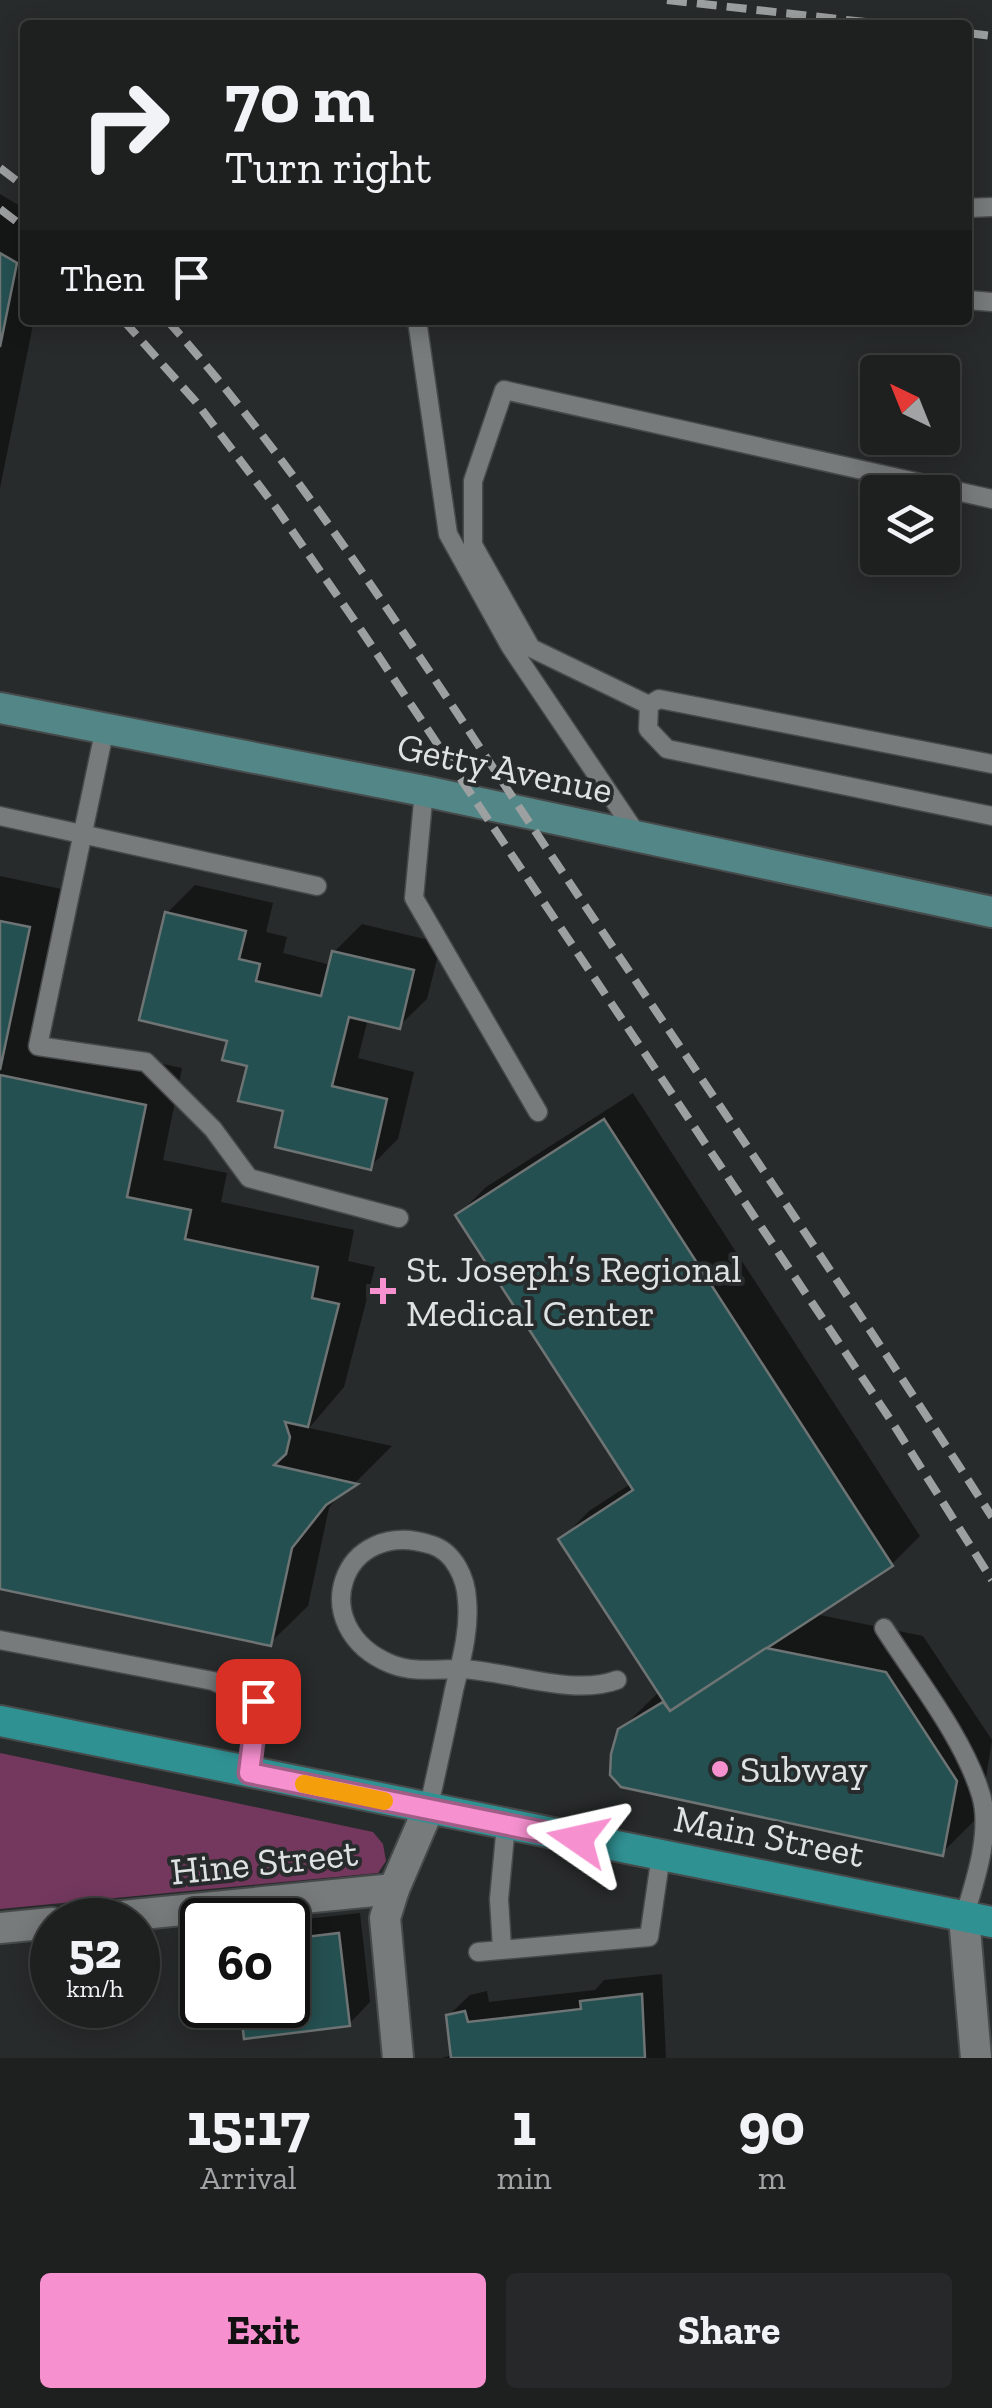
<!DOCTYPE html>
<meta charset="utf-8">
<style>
:root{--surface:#1e2020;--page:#262829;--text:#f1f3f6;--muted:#a1a3a5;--line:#3c3e3e;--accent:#f690cf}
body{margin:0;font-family:"Zilla Slab",serif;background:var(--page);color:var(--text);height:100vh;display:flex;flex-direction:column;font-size:38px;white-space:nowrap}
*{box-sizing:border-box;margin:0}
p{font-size:32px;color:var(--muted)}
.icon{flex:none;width:55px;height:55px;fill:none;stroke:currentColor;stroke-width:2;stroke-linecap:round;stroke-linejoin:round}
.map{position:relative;height:2058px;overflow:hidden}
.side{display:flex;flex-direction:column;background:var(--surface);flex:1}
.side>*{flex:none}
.guide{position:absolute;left:20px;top:20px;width:952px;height:305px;border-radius:10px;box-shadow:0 5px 25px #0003,0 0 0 2px var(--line);background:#1e2020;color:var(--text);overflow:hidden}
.needle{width:65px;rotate:317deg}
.tools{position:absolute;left:860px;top:355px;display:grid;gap:20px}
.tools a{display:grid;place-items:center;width:100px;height:100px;border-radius:10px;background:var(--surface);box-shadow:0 5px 25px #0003,0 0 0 2px var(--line);font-size:50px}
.speed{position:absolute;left:30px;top:1898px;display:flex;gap:20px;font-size:50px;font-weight:700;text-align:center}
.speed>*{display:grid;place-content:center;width:130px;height:130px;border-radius:50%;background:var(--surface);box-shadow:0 5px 25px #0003,0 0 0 2px var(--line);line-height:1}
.speed small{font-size:25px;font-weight:400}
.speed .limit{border:5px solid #111;border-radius:15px;background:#fff;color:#111}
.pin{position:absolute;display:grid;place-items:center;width:85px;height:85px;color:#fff;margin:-42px;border-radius:20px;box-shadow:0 5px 15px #0006}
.me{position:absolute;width:110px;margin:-55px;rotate:281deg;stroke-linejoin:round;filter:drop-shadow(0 0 8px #0008)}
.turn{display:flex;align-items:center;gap:35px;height:210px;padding:0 40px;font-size:45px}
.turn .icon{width:130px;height:130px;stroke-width:2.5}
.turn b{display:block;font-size:70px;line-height:85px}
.then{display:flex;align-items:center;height:95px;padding:0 40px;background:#0003;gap:20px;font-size:38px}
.eta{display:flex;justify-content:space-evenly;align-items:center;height:170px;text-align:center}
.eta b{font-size:60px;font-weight:700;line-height:70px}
.primary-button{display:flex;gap:20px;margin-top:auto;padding:20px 40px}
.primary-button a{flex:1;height:115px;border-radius:10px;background:var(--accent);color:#111;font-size:40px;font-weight:700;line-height:115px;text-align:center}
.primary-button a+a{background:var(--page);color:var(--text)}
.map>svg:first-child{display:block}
.green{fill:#74385e}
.shadow{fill:#0007}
.building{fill:#255051;stroke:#6e7373;stroke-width:2.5}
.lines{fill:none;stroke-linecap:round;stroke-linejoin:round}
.lane-casing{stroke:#474a4a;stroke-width:21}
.street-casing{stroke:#474a4a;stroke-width:34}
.secondary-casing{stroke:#474a4a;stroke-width:34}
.primary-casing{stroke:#474a4a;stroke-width:34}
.lane{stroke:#777b7b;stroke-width:18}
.street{stroke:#777b7b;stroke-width:30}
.secondary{stroke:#538687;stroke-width:30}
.primary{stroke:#309193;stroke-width:30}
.rail{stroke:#9da0a0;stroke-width:8;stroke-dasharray:20 10;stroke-linecap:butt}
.route-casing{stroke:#a05e87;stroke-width:25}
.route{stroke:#f690cf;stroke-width:18}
.slow{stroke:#f59e0b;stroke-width:18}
.poi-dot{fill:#f690cf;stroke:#282b2b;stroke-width:4}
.labels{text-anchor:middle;stroke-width:8;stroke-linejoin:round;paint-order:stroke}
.street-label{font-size:38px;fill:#dfe2e2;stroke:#282b2b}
.poi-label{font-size:38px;fill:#dfe2e2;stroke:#282b2b;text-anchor:start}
</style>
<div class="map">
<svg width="992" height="2058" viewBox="0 0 992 2058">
<rect width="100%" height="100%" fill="#282b2b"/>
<!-- green -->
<polygon class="green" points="0,1753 373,1832 383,1844 386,1861 378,1873 0,1909"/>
<!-- shadow -->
<g class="shadow">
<polygon points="0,194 25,209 25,320 34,320 0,488"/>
<polygon points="0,876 66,890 35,1037 182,1068 163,1160 227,1173 221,1202 354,1230 348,1261 375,1267 344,1387 309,1428 392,1446 356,1482 342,1491 329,1508 308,1606 270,1643 0,1587"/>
<polygon points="195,885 273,903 266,932 287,937 283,953 331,965 334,952 362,924 441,943 427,999 399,1026 368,1019 358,1058 414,1072 398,1139 370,1167 286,1109 230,1039 167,913"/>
<polygon points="633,1093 920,1536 892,1564 815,1614 923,1636 992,1740 980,1815 942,1853 620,1730 660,1691 562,1539 589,1511 632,1483 458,1215 486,1187"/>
<polygon points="360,1913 370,2002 349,2024 243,2005 288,2005 288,1921"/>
<polygon points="662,1974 666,2058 442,2058 453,2055 448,2016 470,1995 487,1991 489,2002 595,1990 604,1980"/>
</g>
<!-- building -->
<g class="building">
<polygon points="0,253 17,263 0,347"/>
<polygon points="165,912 246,931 239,959 260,964 256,981 321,996 332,951 414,970 400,1029 349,1017 332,1086 387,1099 371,1170 275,1147 283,1111 238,1101 247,1066 222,1060 227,1041 139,1020"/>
<polygon points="0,921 30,927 0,1070"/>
<polygon points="0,1075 146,1105 127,1197 191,1210 185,1239 318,1267 312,1298 339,1304 308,1427 285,1422 290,1437 286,1454 274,1465 358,1484 326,1505 292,1548 271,1646 0,1589"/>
<polygon points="604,1119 893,1566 670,1711 558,1539 633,1490 455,1215"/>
<polygon points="766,1648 886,1672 957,1781 943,1856 621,1787 610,1775 611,1754 618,1729 663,1702 670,1711"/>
<polygon points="339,1933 350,2026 244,2039 240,2005 288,2005 288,1939"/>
<polygon points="642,1994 645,2058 451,2058 446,2015 465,2011 468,2022 581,2009 580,2001"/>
</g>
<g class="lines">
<defs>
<g id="lane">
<polyline points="968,208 992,207"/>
<polyline points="968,300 992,302"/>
<polyline points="417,320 448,534 510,646 638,836"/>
<polyline points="649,705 531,648 473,545 473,481 504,390 992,499"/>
<polyline points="105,728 38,1046 146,1062 213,1129 249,1178 399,1218"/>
<polyline points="992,764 659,699 649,705 648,729 667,749 992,816"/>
<polyline points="424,791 414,898 538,1112"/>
<polyline points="0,816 317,886"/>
<path d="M 884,1628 C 916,1678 964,1738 981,1795 C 992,1831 975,1882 964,1917"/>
<polyline points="0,1640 213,1681 258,1701 249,1773"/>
<path d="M 428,1810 C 437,1770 446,1730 454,1690 C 461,1661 470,1630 467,1600 C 466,1578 454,1552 432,1545 C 341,1515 303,1628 391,1664 C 413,1673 436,1669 459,1669 C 507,1670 572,1697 617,1680"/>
<polyline points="502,1948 499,1899 506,1825"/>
<polyline points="478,1952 649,1937 661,1855"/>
</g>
<g id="street">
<polyline points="964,1917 976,2058"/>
<polyline points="82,1920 394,1889"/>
<polyline points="0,1928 52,1923"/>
<polyline points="398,2058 385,1918 394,1889 428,1810"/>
</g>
<polyline id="secondary" points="0,708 424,791 992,912"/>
<polyline id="primary" points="0,1721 992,1922"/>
</defs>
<!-- lane casing -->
<use href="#lane" class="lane-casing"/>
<!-- street casing -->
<use href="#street" class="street-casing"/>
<!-- secondary casing -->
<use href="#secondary" class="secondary-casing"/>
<!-- primary casing -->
<use href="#primary" class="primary-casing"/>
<!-- lane -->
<use href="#lane" class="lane"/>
<!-- street -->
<use href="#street" class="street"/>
<!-- secondary -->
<use href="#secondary" class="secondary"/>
<!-- primary -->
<use href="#primary" class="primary"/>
<!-- rail -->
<g class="rail">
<polyline points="667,0 892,25"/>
<polyline points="968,33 992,36"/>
<polyline points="0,168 25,187"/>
<polyline points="0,209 25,228"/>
<polyline points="123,320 196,402 277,509 359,627 892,1422 992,1580"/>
<path d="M 167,320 C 312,483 428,671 549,852 C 697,1073 848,1293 992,1517"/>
</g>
</g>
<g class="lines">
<defs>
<polyline id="route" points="258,1701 249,1773 578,1839"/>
</defs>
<!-- route casing -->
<use href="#route" class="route-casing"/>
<!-- route -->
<use href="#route" class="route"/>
<!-- slow -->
<polyline class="slow" points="304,1784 384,1801"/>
</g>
<!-- markers -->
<g class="poi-dot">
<path d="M378 1276h10v10h10v10h-10v10h-10v-10h-10v-10h10z"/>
<circle cx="720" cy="1769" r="10"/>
</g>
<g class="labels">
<!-- street labels -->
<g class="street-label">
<text transform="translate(505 768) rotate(12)" y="13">Getty Avenue</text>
<text transform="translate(769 1836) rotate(11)" y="13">Main Street</text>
<text transform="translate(264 1862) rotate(-6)" y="13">Hine Street</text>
</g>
<!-- poi labels -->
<g class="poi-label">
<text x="406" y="1282">St. Joseph’s Regional<tspan x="406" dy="44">Medical Center</tspan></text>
<text x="740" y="1782">Subway</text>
</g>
</g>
</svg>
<div class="tools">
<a><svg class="needle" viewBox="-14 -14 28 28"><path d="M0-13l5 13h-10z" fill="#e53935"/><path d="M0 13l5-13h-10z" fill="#a1a3a5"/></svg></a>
<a><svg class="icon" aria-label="layers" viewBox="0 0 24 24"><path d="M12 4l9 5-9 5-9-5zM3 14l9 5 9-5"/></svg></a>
</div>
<div class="speed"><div>52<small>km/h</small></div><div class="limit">60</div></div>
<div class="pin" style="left:258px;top:1701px;background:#d93025"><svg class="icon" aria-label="arrive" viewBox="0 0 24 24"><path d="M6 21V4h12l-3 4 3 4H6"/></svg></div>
<svg class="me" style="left:578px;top:1839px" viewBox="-20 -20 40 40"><path d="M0-17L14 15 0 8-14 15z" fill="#f690cf" stroke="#fff" stroke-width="4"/></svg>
<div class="guide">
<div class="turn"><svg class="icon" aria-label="right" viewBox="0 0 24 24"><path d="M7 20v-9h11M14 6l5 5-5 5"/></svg><div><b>70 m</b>Turn right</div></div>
<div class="then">Then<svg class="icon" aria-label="arrive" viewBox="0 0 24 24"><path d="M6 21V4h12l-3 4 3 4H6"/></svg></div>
</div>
</div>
<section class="side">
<div class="eta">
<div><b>15:17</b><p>Arrival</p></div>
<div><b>1</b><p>min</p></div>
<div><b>90</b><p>m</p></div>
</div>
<div class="primary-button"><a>Exit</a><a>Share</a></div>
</section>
